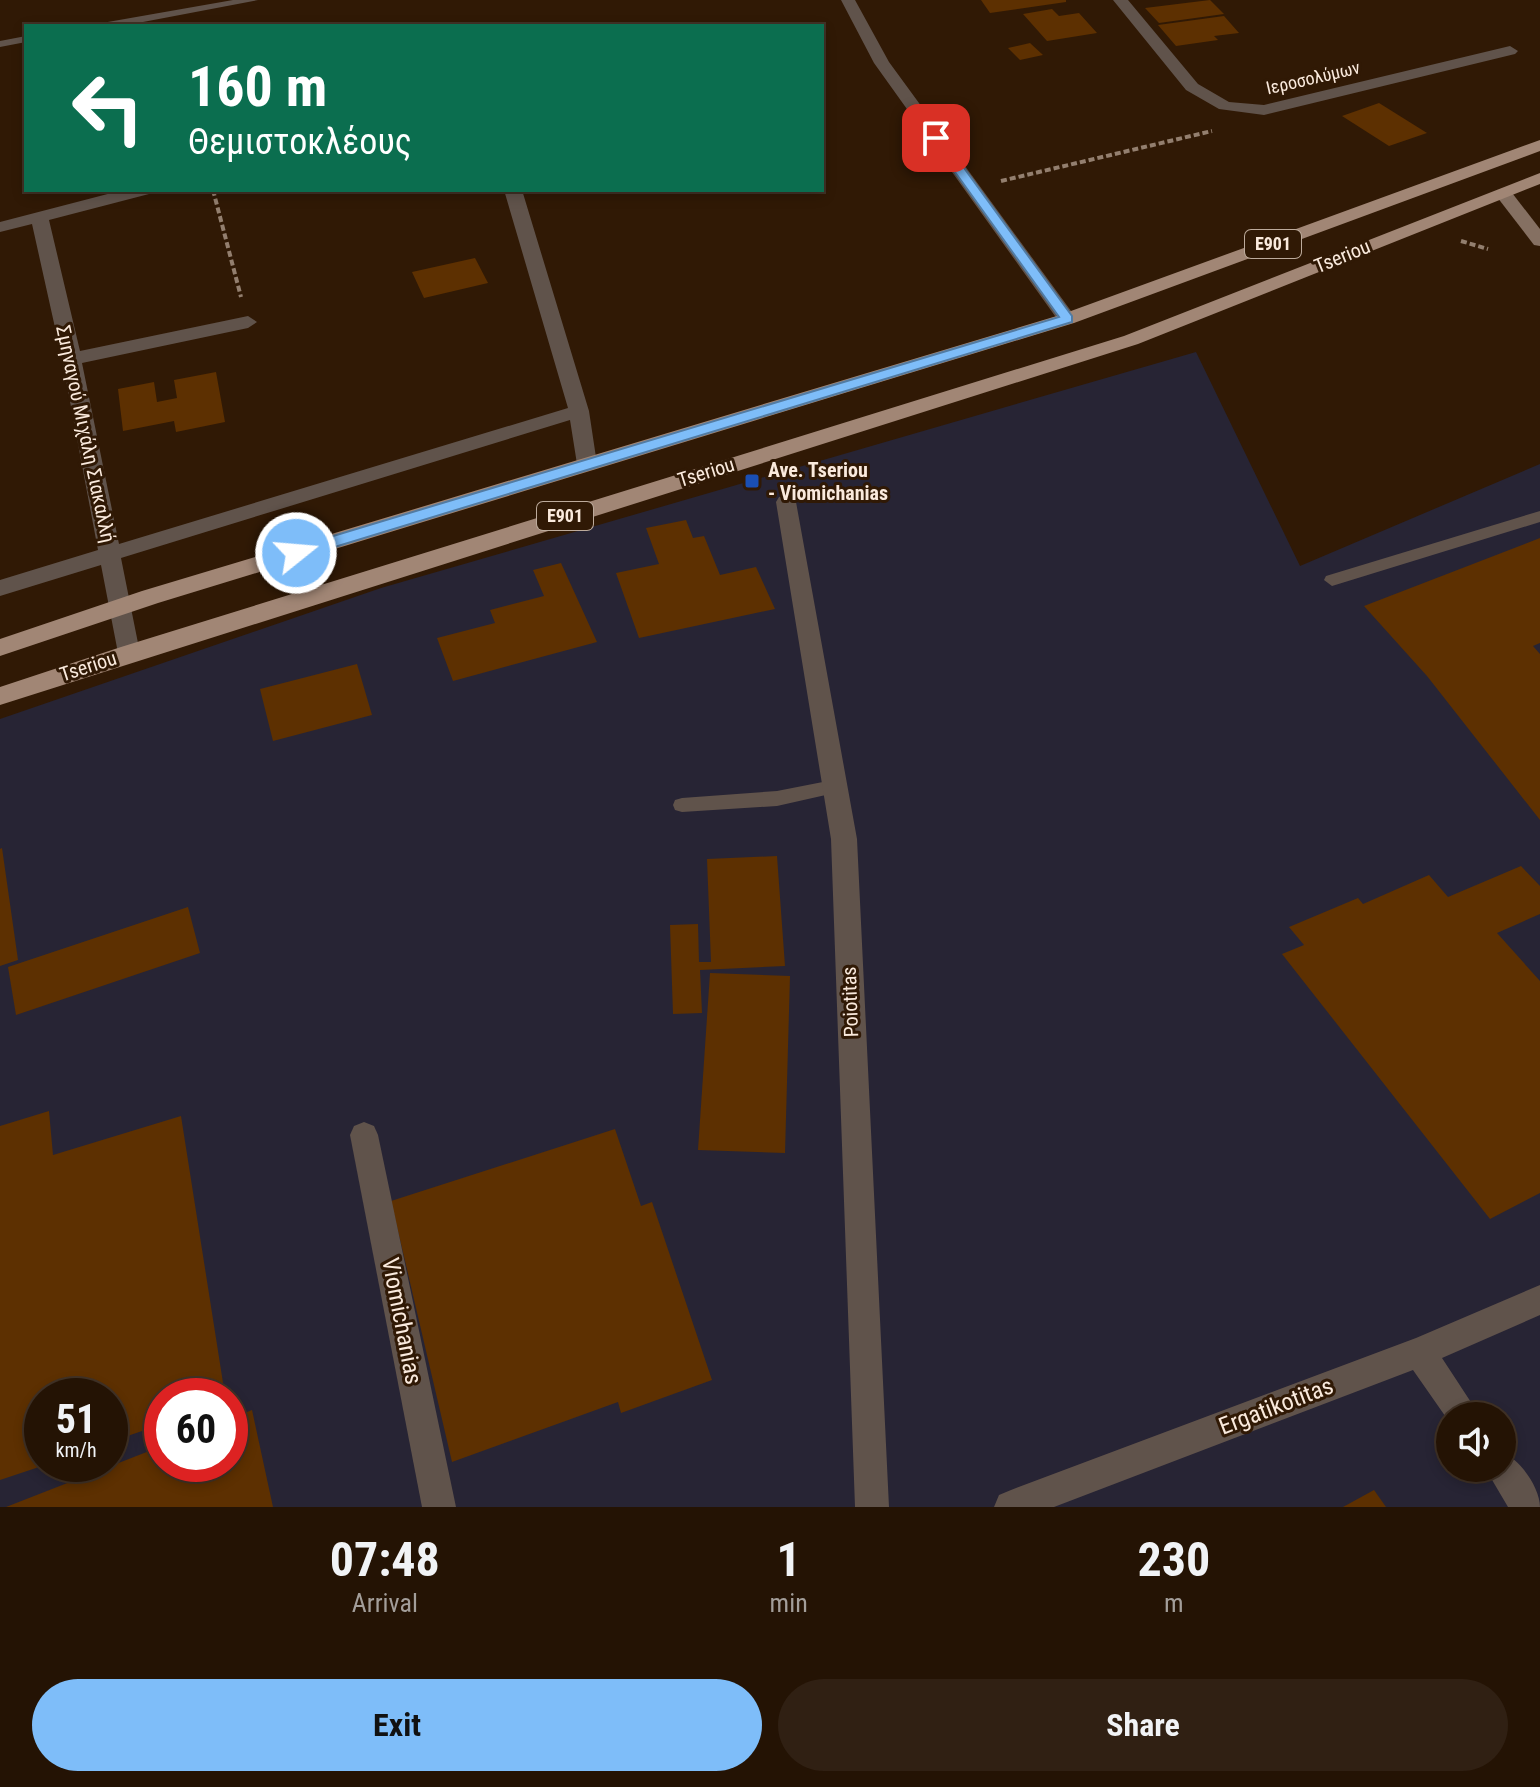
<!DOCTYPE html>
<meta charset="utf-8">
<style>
:root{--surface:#241304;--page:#302013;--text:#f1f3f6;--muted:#a39e9a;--line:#413226;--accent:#7ebdf9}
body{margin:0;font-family:"Roboto Condensed",sans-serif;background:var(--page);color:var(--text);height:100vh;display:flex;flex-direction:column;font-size:30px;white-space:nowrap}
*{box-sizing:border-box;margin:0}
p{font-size:26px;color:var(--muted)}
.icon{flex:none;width:44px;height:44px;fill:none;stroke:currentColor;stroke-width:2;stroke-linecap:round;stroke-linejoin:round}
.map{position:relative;height:1507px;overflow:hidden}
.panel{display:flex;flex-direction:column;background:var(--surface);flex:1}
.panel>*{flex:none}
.hud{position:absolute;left:24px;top:24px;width:800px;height:168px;border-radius:0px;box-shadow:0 4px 12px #0003,0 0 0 2px var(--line);background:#0b6e4f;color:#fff;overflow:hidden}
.buttons{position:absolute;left:1436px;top:1402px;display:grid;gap:16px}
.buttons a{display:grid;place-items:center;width:80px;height:80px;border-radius:50%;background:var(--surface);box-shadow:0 4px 12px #0003,0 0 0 2px var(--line);font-size:40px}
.speed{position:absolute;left:24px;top:1378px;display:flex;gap:16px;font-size:40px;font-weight:700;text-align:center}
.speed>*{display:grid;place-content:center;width:104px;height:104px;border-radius:50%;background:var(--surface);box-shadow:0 4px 12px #0003,0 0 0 2px var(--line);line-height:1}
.speed small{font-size:20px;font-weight:400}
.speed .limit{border:12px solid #d22;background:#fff;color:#111}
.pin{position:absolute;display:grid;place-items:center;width:68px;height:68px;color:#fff;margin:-34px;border-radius:16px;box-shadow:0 4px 12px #0006}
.me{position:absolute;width:88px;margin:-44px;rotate:73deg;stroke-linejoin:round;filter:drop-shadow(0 0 6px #0008)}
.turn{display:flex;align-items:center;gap:28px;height:168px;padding:0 32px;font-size:36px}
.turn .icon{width:104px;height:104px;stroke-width:2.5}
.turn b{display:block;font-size:56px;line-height:68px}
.eta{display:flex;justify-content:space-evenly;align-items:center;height:136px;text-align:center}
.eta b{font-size:48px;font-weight:700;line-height:56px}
.cta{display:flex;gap:16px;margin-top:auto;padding:16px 32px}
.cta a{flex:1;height:92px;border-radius:48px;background:var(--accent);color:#111;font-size:32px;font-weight:700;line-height:92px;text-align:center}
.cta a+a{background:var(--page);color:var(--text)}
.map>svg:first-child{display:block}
.industrial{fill:#272434;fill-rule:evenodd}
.building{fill:#5d3001}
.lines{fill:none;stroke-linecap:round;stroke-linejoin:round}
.path{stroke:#937f6f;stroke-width:4;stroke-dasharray:6 3;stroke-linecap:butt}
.lane{fill:#60534b;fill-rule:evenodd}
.street{fill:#60534b;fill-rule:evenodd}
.secondary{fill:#857062;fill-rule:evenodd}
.primary{fill:#a18675;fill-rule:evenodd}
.route{fill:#7ebdf9;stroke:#527ba2;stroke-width:2}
.transit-dot{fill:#1a4fb4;stroke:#301905;stroke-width:3}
.labels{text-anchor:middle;stroke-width:6;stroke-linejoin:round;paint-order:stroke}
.far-street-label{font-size:18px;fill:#faeadd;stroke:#301905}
.shield{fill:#301905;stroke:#bdab9c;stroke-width:2}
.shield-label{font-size:18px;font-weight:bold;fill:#faeadd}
.street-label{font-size:20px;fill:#faeadd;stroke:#301905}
.poi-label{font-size:20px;font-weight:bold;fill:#faeadd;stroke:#301905;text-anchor:start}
.near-street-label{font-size:24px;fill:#faeadd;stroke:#301905}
</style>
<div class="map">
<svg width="1540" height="1507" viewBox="0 0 1540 1507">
<rect width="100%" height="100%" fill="#301905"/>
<!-- industrial -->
<path class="industrial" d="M 1196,352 L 1300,566 L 1540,464 L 1540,1507 L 0,1507 L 0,719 L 381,588 ZM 42,1396 L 110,1396 L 110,1464 L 42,1464 ZM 162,1396 L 230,1396 L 230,1464 L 162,1464 ZM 1450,1416 L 1502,1416 L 1502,1468 L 1450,1468 Z"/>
<!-- building -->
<g class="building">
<polygon points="981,0 1066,0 1066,2 990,13"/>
<polygon points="1210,0 1224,14 1159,23 1145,8"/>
<polygon points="1052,9 1059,16 1079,13 1097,33 1047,41 1023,14"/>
<polygon points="1224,16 1239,33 1214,36 1218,40 1176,46 1158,25"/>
<polygon points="1030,43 1043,55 1020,60 1008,48"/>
<polygon points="1379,103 1427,133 1389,146 1342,116"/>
<polygon points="475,258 488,283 424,298 412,272"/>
<polygon points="216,372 225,422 176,432 174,421 123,431 118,389 154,382 157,402 177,398 174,380"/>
<polygon points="686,520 693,538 704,536 720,575 756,567 775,609 639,638 616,573 659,564 646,528"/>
<polygon points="1540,538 1540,643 1533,646 1540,654 1540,820 1427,676 1364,606"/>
<polygon points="561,563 597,642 453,681 437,638 495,623 490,610 544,596 533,570"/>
<polygon points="357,664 372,715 273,741 260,689"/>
<polygon points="2,848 18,960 0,966 0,849"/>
<polygon points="777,856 785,966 700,970 702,1013 673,1014 670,925 698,924 699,962 711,962 707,859"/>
<polygon points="1521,866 1540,886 1540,914 1497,933 1540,981 1540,1193 1490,1219 1282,954 1304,945 1289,927 1358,898 1363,904 1429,875 1448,897"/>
<polygon points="188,907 200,953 16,1015 8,967"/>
<polygon points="710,973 790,976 785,1153 698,1150"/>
<polygon points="49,1111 53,1155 181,1116 224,1389 203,1396 162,1396 162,1410 144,1416 145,1430 110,1442 110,1396 42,1396 42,1466 0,1480 0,1126"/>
<polygon points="615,1129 641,1206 652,1202 712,1380 621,1413 618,1402 452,1462 391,1201"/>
<polygon points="252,1410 273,1507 6,1507 162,1446 162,1464 230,1464 230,1419"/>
<polygon points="1374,1490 1386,1507 1343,1507"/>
</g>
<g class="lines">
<!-- path -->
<g class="path">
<polyline points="1001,181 1212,131"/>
<polyline points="213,190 241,297"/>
<polyline points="1461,241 1488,249"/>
</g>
<!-- lane -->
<g class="lane">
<polygon points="233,0 258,0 122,26 96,26 102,23"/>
<polygon points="26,36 26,42 0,47 0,41"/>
<polygon points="1540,511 1540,522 1332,586 1324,580 1326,576"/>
<polygon points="833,780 839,782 842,787 839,792 777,806 682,812 675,810 673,805 675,800 682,798 777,791"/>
</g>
<!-- street -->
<g class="street">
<polygon points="841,0 855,0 889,62 1074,315 1076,319 1074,323 1060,323 874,63"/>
<polygon points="1113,0 1128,0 1198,84 1229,102 1264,105 1510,46 1518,51 1515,54 1264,115 1219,109 1186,90"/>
<polygon points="123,190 152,190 149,194 49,220 80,351 248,316 257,322 248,328 82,363 119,544 568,408 504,190 522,190 589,411 597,464 587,471 577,464 570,420 121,558 140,653 137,659 129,661 121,659 118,653 101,565 0,596 0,580 98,550 62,359 32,224 0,232 0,222"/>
<polygon points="786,495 793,497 796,502 857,839 889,1507 855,1507 831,839 776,502 779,497"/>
<polygon points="364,1122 374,1126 378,1135 456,1507 422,1507 350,1135 354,1126"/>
<polygon points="1540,1285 1540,1315 1442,1358 1480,1416 1450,1416 1450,1423 1413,1370 1054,1507 994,1507 999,1495 1011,1490 1416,1338"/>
<path d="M 1502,1452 C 1520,1459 1540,1488 1540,1507 L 1508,1507 L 1485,1468 L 1502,1468 Z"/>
</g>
<!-- secondary -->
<polygon class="secondary" points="1503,188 1509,189 1540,229 1540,246 1534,245 1494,193"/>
<!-- primary -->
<g class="primary">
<polygon points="1540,140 1540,151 1074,323 158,603 0,656 0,639 142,591 1060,315"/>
<polygon points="1540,173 1540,184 1138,344 0,705 0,687 121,647 1124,336"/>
</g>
</g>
<!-- route -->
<polygon class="route" points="932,135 940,135 1072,316 1072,322 302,557 290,557 290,549 1059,317 932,140"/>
<!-- markers -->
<rect class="transit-dot" x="744" y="473" width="16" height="16" rx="4"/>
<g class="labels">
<!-- far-street labels -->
<g class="far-street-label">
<text transform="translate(1313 78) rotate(-13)" y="6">Ιεροσολύμων</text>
</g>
<!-- shield labels -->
<g class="shield">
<rect x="1245" y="230" width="56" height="28" rx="6"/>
<rect x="537" y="502" width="56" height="28" rx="6"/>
</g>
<g class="shield-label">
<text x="1273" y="250">E901</text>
<text x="565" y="522">E901</text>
</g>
<!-- street labels -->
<g class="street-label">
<text transform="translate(1342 256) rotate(-22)" y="7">Tseriou</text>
<text transform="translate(86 434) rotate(78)" y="7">Σμηναγού Μιχάλη Σιακαλλή</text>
<text transform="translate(706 472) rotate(-17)" y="7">Tseriou</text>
<text transform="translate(88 666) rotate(-18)" y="7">Tseriou</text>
<text transform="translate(850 1002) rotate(-92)" y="7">Poiotitas</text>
</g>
<!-- poi labels -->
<g class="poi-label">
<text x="768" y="477">Ave. Tseriou<tspan x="768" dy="23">- Viomichanias</tspan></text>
</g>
<!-- near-street labels -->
<g class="near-street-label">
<text transform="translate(402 1321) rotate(79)" y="8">Viomichanias</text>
<text transform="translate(1276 1406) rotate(-21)" y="8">Ergatikotitas</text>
</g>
</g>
</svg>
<div class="buttons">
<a><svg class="icon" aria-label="sound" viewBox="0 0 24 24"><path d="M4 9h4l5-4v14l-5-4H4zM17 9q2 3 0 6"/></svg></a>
</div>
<div class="speed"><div>51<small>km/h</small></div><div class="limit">60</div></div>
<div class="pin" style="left:936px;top:138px;background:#d93025"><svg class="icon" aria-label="arrive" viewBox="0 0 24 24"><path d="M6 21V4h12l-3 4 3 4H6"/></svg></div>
<svg class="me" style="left:296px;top:553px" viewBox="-20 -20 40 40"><circle r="17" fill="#7ebdf9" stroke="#fff" stroke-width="3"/><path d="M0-11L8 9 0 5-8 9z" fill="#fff"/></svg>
<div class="hud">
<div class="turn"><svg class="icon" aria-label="left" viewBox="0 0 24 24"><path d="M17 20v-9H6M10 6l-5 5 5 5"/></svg><div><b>160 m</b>Θεμιστοκλέους</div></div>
</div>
</div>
<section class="panel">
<div class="eta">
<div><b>07:48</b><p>Arrival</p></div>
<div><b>1</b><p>min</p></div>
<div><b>230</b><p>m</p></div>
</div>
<div class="cta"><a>Exit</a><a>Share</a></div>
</section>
